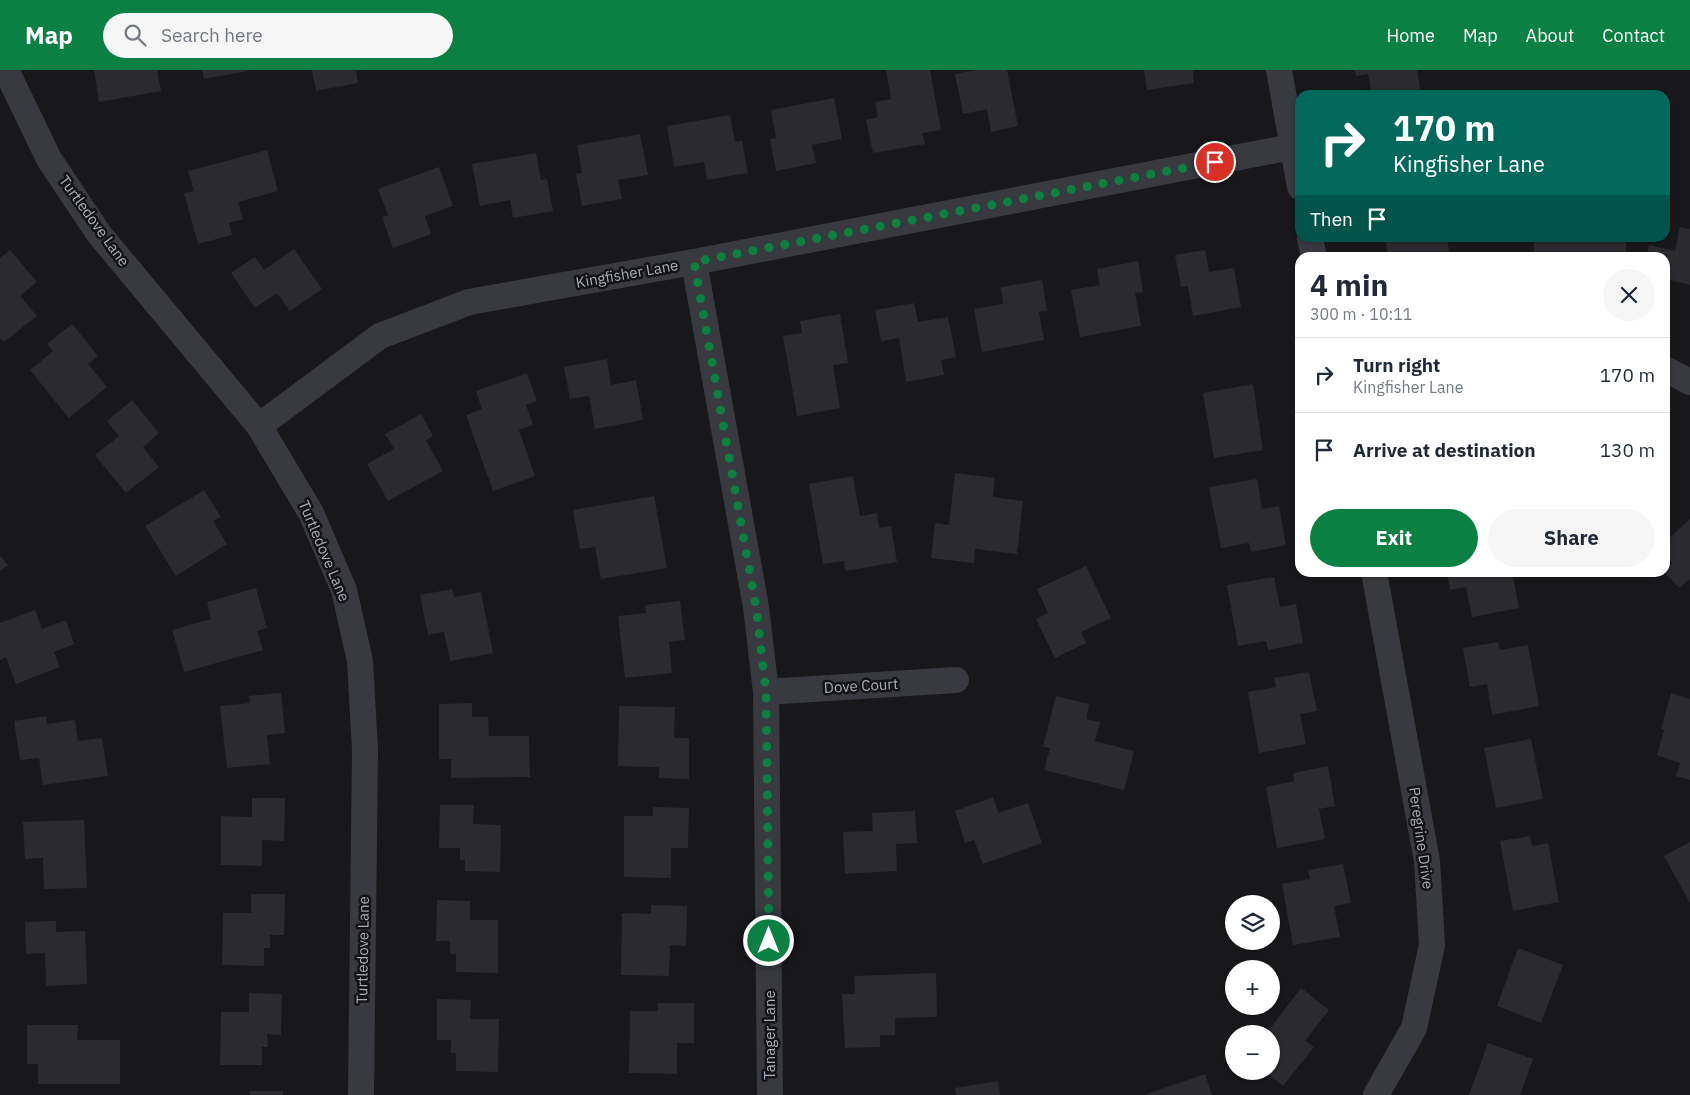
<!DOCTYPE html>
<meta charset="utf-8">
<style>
:root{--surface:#fff;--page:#f6f6f7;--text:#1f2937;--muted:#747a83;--line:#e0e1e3;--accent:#0b8043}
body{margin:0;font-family:"IBM Plex Sans",sans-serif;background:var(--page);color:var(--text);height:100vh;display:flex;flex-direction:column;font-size:19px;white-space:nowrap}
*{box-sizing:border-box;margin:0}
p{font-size:16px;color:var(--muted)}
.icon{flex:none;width:28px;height:28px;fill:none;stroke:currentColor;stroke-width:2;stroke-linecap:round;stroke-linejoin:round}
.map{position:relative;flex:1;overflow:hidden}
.details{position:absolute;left:1295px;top:182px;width:375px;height:325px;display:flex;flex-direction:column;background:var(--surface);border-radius:15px;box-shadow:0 1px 4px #0004}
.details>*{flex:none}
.guide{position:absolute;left:1295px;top:20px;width:375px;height:152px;border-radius:15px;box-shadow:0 1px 4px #0004;background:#00695c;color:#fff;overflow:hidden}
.fabs{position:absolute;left:1225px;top:825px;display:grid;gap:10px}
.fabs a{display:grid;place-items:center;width:55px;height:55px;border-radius:50%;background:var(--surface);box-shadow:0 1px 4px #0004;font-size:25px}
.pin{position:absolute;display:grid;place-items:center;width:42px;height:42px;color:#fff;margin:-21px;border:2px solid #fff;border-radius:50%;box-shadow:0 1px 5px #0007}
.me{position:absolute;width:55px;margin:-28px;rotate:0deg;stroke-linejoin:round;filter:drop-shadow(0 0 4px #0008)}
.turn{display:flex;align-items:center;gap:18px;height:105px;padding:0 15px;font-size:22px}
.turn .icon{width:65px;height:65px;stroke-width:2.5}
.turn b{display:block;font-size:35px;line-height:42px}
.then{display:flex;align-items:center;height:48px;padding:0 15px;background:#0003;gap:10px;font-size:19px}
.round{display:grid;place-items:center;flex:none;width:52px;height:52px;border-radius:26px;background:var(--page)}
.overview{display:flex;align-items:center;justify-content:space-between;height:85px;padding:0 15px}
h1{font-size:30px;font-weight:800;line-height:38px}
.cta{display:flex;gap:10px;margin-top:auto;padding:10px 15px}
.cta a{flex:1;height:58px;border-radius:30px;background:var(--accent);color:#fff;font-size:20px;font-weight:800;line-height:58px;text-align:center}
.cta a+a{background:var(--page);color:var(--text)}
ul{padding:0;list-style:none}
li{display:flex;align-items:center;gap:15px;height:75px;padding:0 15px;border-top:1px solid var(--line)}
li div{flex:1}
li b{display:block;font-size:19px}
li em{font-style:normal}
header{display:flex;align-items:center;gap:30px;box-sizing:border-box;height:70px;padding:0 25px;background:var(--accent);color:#fff}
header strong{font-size:24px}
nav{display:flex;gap:28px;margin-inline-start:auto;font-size:18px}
.search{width:350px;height:45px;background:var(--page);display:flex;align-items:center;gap:12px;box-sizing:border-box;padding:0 18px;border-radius:28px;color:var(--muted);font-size:19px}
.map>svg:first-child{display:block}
.building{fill:#2b2b2f}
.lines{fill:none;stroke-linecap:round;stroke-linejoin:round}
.street{stroke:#393a40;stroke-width:26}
.route{stroke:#0b8043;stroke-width:9;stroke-dasharray:0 16.2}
.labels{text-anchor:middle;stroke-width:5;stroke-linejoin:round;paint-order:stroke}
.street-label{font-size:15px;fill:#aaafbc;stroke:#131316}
</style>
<header>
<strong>Map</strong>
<div class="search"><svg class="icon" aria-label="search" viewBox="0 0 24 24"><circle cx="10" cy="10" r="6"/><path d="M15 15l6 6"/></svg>Search here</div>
<nav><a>Home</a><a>Map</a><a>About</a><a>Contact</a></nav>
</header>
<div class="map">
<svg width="1690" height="1025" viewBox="0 0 1690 1025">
<rect width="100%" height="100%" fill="#18181b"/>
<!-- building -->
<g class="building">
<polygon points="94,0 157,0 161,21 99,32"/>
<polygon points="202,0 247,0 248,1 204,9"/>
<polygon points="312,0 356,0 358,13 316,21"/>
<polygon points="886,0 930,0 941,60 922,63 925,74 873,83 866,50 878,47 875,32 891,29"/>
<polygon points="975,0 1007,0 1018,56 991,62 987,39 963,44 955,4"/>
<polygon points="1144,0 1193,0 1194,13 1147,20"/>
<polygon points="1355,0 1417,0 1421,25 1372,25 1368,4 1356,6"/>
<polygon points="834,28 842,69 812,75 816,93 776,101 770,69 776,68 771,40"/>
<polygon points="730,45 735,72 742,71 748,103 707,110 704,92 674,97 667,56"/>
<polygon points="640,64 648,105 618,110 622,129 582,136 576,104 582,103 577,75"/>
<polygon points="267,80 278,121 238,132 243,149 229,153 232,165 198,174 184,123 194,121 188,101"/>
<polygon points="536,83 541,110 547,109 553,141 513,148 510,130 480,136 472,94"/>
<polygon points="439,97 453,136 425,146 431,164 393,178 382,147 388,145 378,119"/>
<polygon points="1680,157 1690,159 1690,215 1665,209 1665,188 1646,188 1649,175 1675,181"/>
<polygon points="1385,168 1447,168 1450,188 1389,188"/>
<polygon points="1534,168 1626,168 1626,183 1604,183 1604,188 1534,188"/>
<polygon points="294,179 322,219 290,241 277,223 255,238 231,203 255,187 264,200"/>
<polygon points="10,180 37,212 20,226 37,246 4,272 0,268 0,188"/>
<polygon points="1205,180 1209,202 1234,198 1241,237 1193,246 1188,216 1181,217 1175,185"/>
<polygon points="1138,191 1143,222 1135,223 1141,256 1080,267 1071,220 1100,215 1097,199"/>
<polygon points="1042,210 1047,241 1039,242 1044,270 982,282 974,239 1003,234 1001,217"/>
<polygon points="914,233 918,252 948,247 956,287 941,290 944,305 906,312 899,268 881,271 875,240"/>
<polygon points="840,244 848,293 833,295 840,338 797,346 783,266 802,263 800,251"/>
<polygon points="72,254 98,286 88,294 107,317 69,348 30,300 53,281 47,274"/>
<polygon points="607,289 611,315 636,310 643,350 595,359 589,326 570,329 564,297"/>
<polygon points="527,303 537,331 526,335 533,355 519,360 535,406 493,421 466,345 482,339 476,321"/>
<polygon points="1253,314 1263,380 1214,388 1203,323"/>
<polygon points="132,330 159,363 143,377 159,397 126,423 95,385 119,366 107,351"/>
<polygon points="421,344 433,366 426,370 443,401 388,431 367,394 394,379 385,364"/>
<polygon points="955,403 995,408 993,427 1023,431 1017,484 975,479 974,493 931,488 935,453 949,455"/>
<polygon points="853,406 860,446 877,443 879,458 891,456 897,492 845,501 844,491 823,494 809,414"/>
<polygon points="1257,409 1262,439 1279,436 1286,475 1251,482 1249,473 1221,478 1209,417"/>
<polygon points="204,420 221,447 213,451 227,474 176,506 145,456"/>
<polygon points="654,426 667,498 601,509 595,477 580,479 573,440"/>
<polygon points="1690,449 1690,511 1689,509 1679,518 1665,503 1665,500 1672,493 1665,486 1665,472"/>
<polygon points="0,485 8,495 0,501"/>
<polygon points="1086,496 1111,548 1081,562 1086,573 1055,588 1036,549 1048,543 1037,519"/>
<polygon points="1447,502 1512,502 1519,538 1472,547 1466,517 1450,520"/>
<polygon points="1274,507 1280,537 1296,534 1303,573 1268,580 1266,571 1238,576 1227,515"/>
<polygon points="256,518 267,558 257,561 263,580 184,602 172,560 211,549 207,532"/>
<polygon points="452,519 454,527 481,522 493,583 450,591 444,562 428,565 420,525"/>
<polygon points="680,531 685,570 669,572 672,603 625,608 618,546 646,543 645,535"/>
<polygon points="35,540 42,559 66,550 74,574 54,582 60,597 16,614 6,587 0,590 0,553"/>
<polygon points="1498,572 1500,580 1528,575 1539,636 1492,645 1487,614 1470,617 1463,578"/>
<polygon points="1309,602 1317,641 1300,644 1306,674 1259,683 1248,622 1276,617 1274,608"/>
<polygon points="281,623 285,663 267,665 270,694 227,698 220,636 250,633 249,626"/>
<polygon points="1671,623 1690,629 1690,710 1676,706 1680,693 1657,685 1664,660 1661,659"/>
<polygon points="1056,626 1089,634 1086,649 1100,652 1095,671 1134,681 1124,720 1044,700 1050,678 1043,677"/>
<polygon points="472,633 472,647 488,647 489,666 529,666 530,707 451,708 451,689 439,689 439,634"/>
<polygon points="619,636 675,637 674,668 689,668 689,709 659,708 659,697 618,696"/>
<polygon points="46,646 47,654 75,650 78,671 102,668 108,706 43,715 39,688 20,690 14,651"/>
<polygon points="1531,669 1543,729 1496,738 1484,678"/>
<polygon points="1328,696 1335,736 1319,739 1325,769 1277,778 1266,717 1294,711 1293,703"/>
<polygon points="993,727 998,743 1028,733 1042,773 983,794 974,770 965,773 955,741"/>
<polygon points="252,728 285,728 284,771 262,770 262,796 221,795 221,746 252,747"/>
<polygon points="440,735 474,735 473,754 501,755 500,802 465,801 465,790 460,790 460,778 439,778"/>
<polygon points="653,737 689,738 688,778 671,778 671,808 624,807 624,746 653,746"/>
<polygon points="915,741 917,773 896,774 897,801 845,804 843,762 873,761 872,743"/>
<polygon points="84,750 87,818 44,819 43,788 25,789 23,752"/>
<polygon points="1530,766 1532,776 1548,773 1559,832 1513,841 1500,771"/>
<polygon points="1690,772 1690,833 1664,786"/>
<polygon points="1343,794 1351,833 1334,836 1340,867 1293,875 1282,814 1310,809 1308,800"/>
<polygon points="251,824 285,824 284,865 270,865 270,878 264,878 264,896 222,895 223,843 251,843"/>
<polygon points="437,830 470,831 470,850 498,850 498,903 456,902 456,884 450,884 450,871 436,871"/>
<polygon points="651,835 687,836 686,876 670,875 669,906 621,905 622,843 651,844"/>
<polygon points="56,851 56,862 85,861 87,914 46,916 45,883 26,884 25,852"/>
<polygon points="1518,878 1563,895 1541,953 1497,936"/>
<polygon points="936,903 937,947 895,948 895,965 880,965 880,977 845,978 842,924 855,924 854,906"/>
<polygon points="1301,918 1329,940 1305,971 1314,977 1283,1016 1264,1001 1271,1001 1271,964 1266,964"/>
<polygon points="249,923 282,924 281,965 267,964 268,977 262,977 262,995 220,995 221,942 249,942"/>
<polygon points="437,929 471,930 470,949 499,949 498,1002 456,1001 456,983 451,983 451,970 437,970"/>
<polygon points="658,933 694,933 694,973 677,973 677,1004 629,1003 630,941 658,941"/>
<polygon points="27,955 78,955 77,970 120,970 120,1014 38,1014 38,994 27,994"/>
<polygon points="1488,973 1533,989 1520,1025 1469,1025"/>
<polygon points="1205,1004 1212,1025 1144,1025"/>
<polygon points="998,1011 1000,1025 956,1025 955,1018"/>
<rect x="250" y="1021" width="33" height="4"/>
</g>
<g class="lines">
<!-- street -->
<g class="street">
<polyline points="6,0 49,89 99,164 259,356 311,443 344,520 360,591 365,680 361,1025"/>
<polyline points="1279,0 1300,117"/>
<polyline points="1310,168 1314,188"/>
<polyline points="694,192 756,537 766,622 770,1025"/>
<polyline points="1665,299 1690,312"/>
<polyline points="259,356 380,266 469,232 694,192 1292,77"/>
<polyline points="1374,502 1427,791 1432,875 1414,958 1376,1025"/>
<polyline points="766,622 956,610"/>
</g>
</g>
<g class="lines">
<!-- route -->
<polyline class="route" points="769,871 766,622 756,537 694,192 1215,92"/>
</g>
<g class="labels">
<!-- street labels -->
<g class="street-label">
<text transform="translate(94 151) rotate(54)" y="5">Turtledove Lane</text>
<text transform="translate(627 204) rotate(-10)" y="5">Kingfisher Lane</text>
<text transform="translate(324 481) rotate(67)" y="5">Turtledove Lane</text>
<text transform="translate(861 616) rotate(-3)" y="5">Dove Court</text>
<text transform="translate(1421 768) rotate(82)" y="5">Peregrine Drive</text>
<text transform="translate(363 880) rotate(-89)" y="5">Turtledove Lane</text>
<text transform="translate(770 965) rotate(-90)" y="5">Tanager Lane</text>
</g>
</g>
</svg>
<div class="fabs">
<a><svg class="icon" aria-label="layers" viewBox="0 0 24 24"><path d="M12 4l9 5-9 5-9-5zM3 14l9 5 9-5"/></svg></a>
<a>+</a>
<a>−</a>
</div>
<div class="pin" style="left:1215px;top:92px;background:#d93025"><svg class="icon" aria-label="arrive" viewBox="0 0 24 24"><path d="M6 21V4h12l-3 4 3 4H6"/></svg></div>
<svg class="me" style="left:769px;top:871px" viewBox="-20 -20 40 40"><circle r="17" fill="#0b8043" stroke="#fff" stroke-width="3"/><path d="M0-11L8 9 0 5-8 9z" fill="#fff"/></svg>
<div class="guide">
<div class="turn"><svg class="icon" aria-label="right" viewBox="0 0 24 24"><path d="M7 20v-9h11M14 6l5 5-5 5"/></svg><div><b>170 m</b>Kingfisher Lane</div></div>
<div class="then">Then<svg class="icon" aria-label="arrive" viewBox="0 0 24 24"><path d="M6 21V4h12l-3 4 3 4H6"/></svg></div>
</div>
<section class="details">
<div class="overview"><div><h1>4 min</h1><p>300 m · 10:11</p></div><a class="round"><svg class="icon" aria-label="close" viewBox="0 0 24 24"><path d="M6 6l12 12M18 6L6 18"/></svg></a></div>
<ul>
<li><svg class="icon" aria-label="right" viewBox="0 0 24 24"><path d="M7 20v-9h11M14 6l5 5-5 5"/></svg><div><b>Turn right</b><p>Kingfisher Lane</p></div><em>170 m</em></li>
<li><svg class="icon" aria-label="arrive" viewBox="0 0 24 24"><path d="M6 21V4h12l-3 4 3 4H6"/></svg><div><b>Arrive at destination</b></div><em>130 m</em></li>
</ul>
<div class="cta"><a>Exit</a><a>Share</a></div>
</section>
</div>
